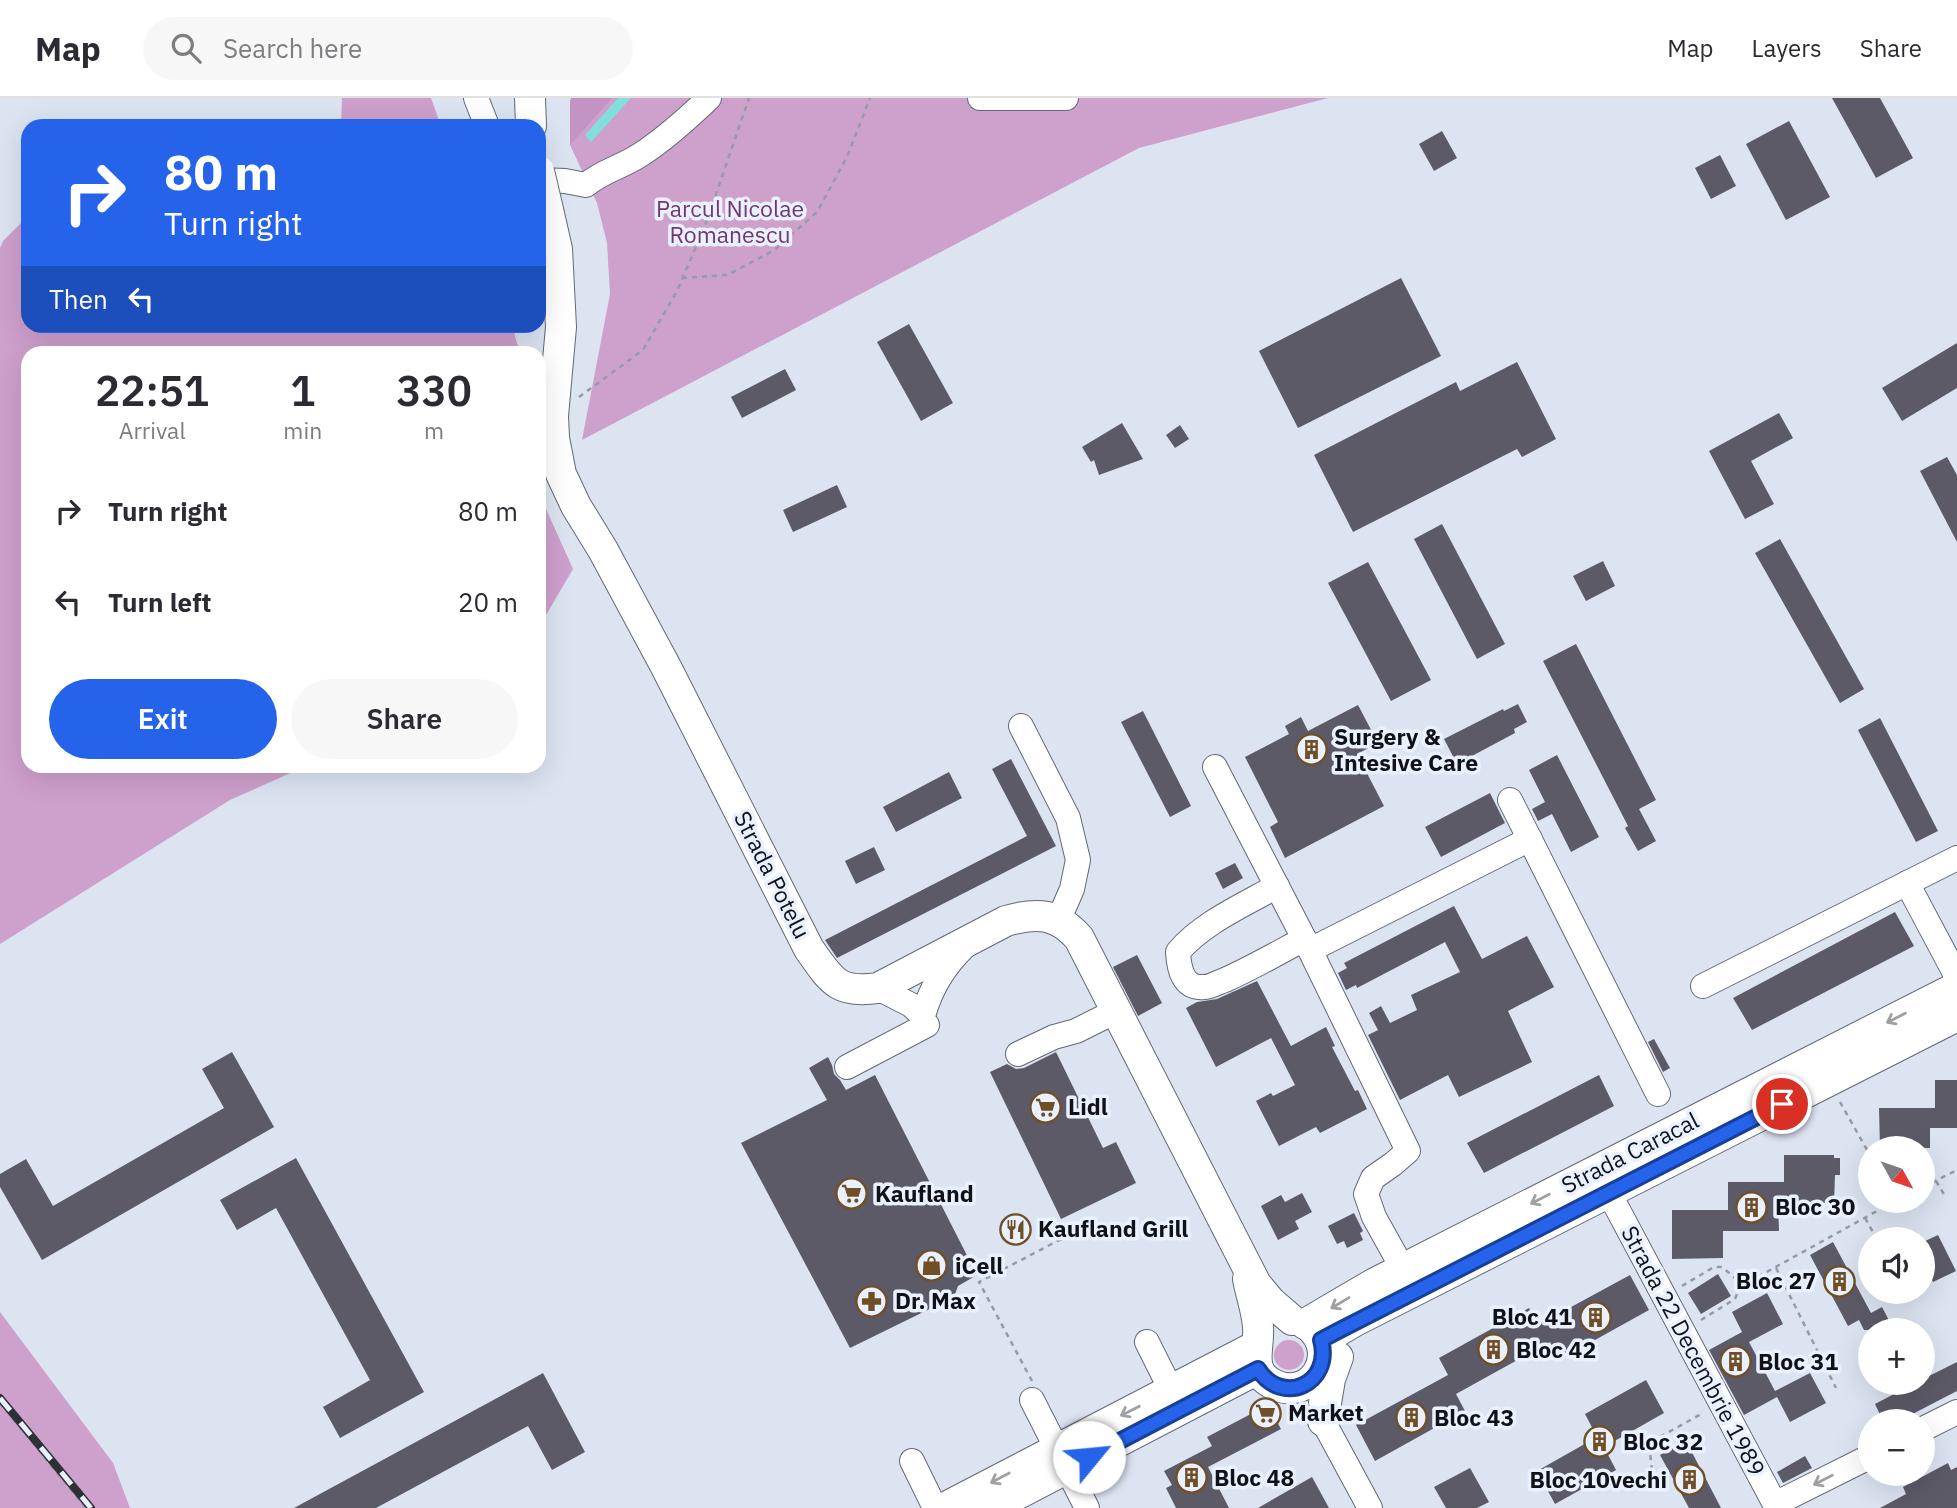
<!DOCTYPE html>
<meta charset="utf-8">
<style>
:root{--surface:#fff;--page:#f7f7f7;--text:#2b2b33;--muted:#7c7c81;--line:#e1e1e2;--accent:#2563eb}
body{margin:0;font-family:"IBM Plex Sans",sans-serif;background:var(--page);color:var(--text);height:100vh;display:flex;flex-direction:column;font-size:26px;white-space:nowrap}
*{box-sizing:border-box;margin:0}
p{font-size:23px;color:var(--muted)}
.icon{flex:none;width:38px;height:38px;fill:none;stroke:currentColor;stroke-width:2;stroke-linecap:round;stroke-linejoin:round}
.map{position:relative;flex:1;overflow:hidden}
.side{position:absolute;left:21px;top:248px;width:525px;height:427px;display:flex;flex-direction:column;background:var(--surface);border-radius:21px;box-shadow:0 7px 28px #0002}
.side>*{flex:none}
.guide{position:absolute;left:21px;top:21px;width:525px;height:214px;border-radius:21px;box-shadow:0 7px 28px #0002;background:#2563eb;color:#fff;overflow:hidden}
.needle{width:46px;rotate:130deg}
.buttons{position:absolute;left:1858px;top:1038px;display:grid;gap:14px}
.buttons a{display:grid;place-items:center;width:77px;height:77px;border-radius:50%;background:var(--surface);box-shadow:0 7px 28px #0002;font-size:35px}
.pin{position:absolute;display:grid;place-items:center;width:60px;height:60px;color:#fff;margin:-30px;border:4px solid #fff;border-radius:50%;box-shadow:0 2px 7px #0007}
.me{position:absolute;width:77px;margin:-38px;rotate:62deg;stroke-linejoin:round;filter:drop-shadow(0 0 5px #0008)}
.turn{display:flex;align-items:center;gap:24px;height:147px;padding:0 28px;font-size:32px}
.turn .icon{width:91px;height:91px;stroke-width:2.5}
.turn b{display:block;font-size:49px;line-height:60px}
.then{display:flex;align-items:center;height:66px;padding:0 28px;background:#0003;gap:14px;font-size:26px}
.eta{display:flex;justify-content:space-evenly;align-items:center;height:119px;text-align:center}
.eta b{font-size:42px;font-weight:600;line-height:49px}
.primary-button{display:flex;gap:14px;margin-top:auto;padding:14px 28px}
.primary-button a{flex:1;height:80px;border-radius:42px;background:var(--accent);color:#fff;font-size:28px;font-weight:600;line-height:80px;text-align:center}
.primary-button a+a{background:var(--page);color:var(--text)}
ul{padding:0;list-style:none}
li{display:flex;align-items:center;gap:21px;height:91px;padding:0 28px}
li div{flex:1}
li b{display:block;font-size:26px}
li em{font-style:normal}
header{display:flex;align-items:center;gap:42px;box-sizing:border-box;height:98px;padding:0 35px;background:var(--surface);border-bottom:2px solid var(--line)}
header strong{font-size:33px}
nav{display:flex;gap:38px;margin-inline-start:auto;font-size:24px}
.search{width:490px;height:63px;background:var(--page);display:flex;align-items:center;gap:18px;box-sizing:border-box;padding:0 24px;border-radius:38px;color:var(--muted);font-size:26px}
.map>svg:first-child{display:block}
.green{fill:#cea0cc}
.forest{fill:#c593c3}
.water{fill:#82dfdb}
.building{fill:#5c5a67}
.lines{fill:none;stroke-linecap:round;stroke-linejoin:round}
.minor-casing{stroke:#626975;stroke-width:26}
.major-casing{stroke:#626975;stroke-width:32}
.path{stroke:#959ba6;stroke-width:2.5;stroke-dasharray:5 5;stroke-linecap:butt}
.minor{stroke:#fff;stroke-width:24}
.major{stroke:#fff;stroke-width:30}
.rail-casing{stroke:#2d3136;stroke-width:8}
.rail{stroke:#e9f1ff;stroke-width:5;stroke-dasharray:16;stroke-linecap:butt}
.major-bridge-casing{stroke:#626975;stroke-width:32;stroke-linecap:butt}
.major-bridge{stroke:#fff;stroke-width:30}
.oneway{stroke:#9fa0a2}
.route-casing{stroke:#184099;stroke-width:18}
.route{stroke:#2563eb;stroke-width:12}
.labels{text-anchor:middle;stroke-width:7;stroke-linejoin:round;paint-order:stroke}
.park-label{font-size:23px;fill:#733673;stroke:#e9f1ff}
.poi-label{font-size:23px;font-weight:bold;fill:#0f1216;stroke:#e9f1ff;text-anchor:start}
.street-label{font-size:23px;fill:#0f1216;stroke:#e9f1ff}
</style>
<header>
<strong>Map</strong>
<div class="search"><svg class="icon" aria-label="search" viewBox="0 0 24 24"><circle cx="10" cy="10" r="6"/><path d="M15 15l6 6"/></svg>Search here</div>
<nav><a>Map</a><a>Layers</a><a>Share</a></nav>
</header>
<div class="map">
<svg width="1957" height="1410" viewBox="0 0 1957 1410">
<rect width="100%" height="100%" fill="#dce4f2"/>
<!-- green -->
<g class="green">
<polygon points="342,0 431,0 441,28 341,28"/>
<polygon points="571,0 1328,0 1139,50 582,342 610,196 607,145 597,105 570,47"/>
<polygon points="28,118 28,228 512,228 520,255 28,256 28,668 304,669 230,702 0,846 0,150 3,143"/>
<polygon points="539,381 542,402 573,471 539,529"/>
<polygon points="0,1214 113,1365 130,1410 0,1410"/>
<circle cx="1289" cy="1257" r="15"/>
</g>
<!-- forest -->
<polygon class="forest" points="571,0 612,0 570,47 570,3"/>
<!-- water -->
<polygon class="water" points="618,0 631,0 591,44 585,37"/>
<!-- building -->
<g class="building">
<polygon points="1832,0 1880,0 1913,60 1876,80"/>
<polygon points="1789,23 1830,99 1786,122 1746,46"/>
<polygon points="1442,33 1457,60 1434,73 1419,46"/>
<polygon points="1720,57 1736,88 1711,101 1695,70"/>
<polygon points="1401,180 1441,258 1298,330 1259,253"/>
<polygon points="909,226 953,305 921,323 877,244"/>
<polygon points="1957,245 1957,290 1902,323 1882,290"/>
<polygon points="1517,264 1556,341 1522,359 1517,351 1353,434 1314,357 1456,284 1460,293"/>
<polygon points="785,271 796,292 742,320 731,299"/>
<polygon points="1779,315 1793,340 1751,363 1774,406 1745,421 1709,353"/>
<polygon points="1122,325 1143,361 1099,377 1094,362 1091,364 1082,349"/>
<polygon points="1180,327 1189,341 1175,350 1166,337"/>
<polygon points="1947,359 1957,377 1957,444 1920,373"/>
<polygon points="837,387 847,409 793,434 783,412"/>
<polygon points="1442,426 1505,546 1477,561 1414,441"/>
<polygon points="1780,441 1864,591 1840,605 1755,455"/>
<polygon points="1603,463 1615,488 1586,503 1573,478"/>
<polygon points="1368,464 1431,582 1391,603 1328,485"/>
<polygon points="1576,546 1656,702 1639,711 1656,743 1638,753 1625,730 1628,728 1543,563"/>
<polygon points="1518,606 1527,624 1514,631 1515,635 1457,666 1444,641 1503,611 1504,613"/>
<polygon points="1358,607 1378,645 1357,656 1384,708 1285,760 1270,729 1278,724 1245,659 1289,636 1285,628 1301,619 1308,633"/>
<polygon points="1143,613 1191,708 1170,719 1121,624"/>
<polygon points="1880,620 1938,733 1916,744 1858,632"/>
<polygon points="1557,657 1599,739 1571,754 1552,716 1538,723 1532,711 1545,704 1529,672"/>
<polygon points="1011,661 1056,748 837,860 825,842 1027,738 992,671"/>
<polygon points="949,674 962,700 896,734 883,709"/>
<polygon points="1490,695 1505,725 1441,759 1425,729"/>
<polygon points="874,749 885,772 856,786 845,763"/>
<polygon points="1235,765 1243,780 1223,791 1215,775"/>
<polygon points="1454,808 1482,861 1527,838 1554,889 1508,913 1532,964 1459,999 1448,977 1400,1002 1368,937 1378,932 1369,915 1381,908 1390,925 1417,912 1411,897 1460,874 1445,844 1357,890 1356,887 1346,892 1338,875 1347,870 1344,865"/>
<polygon points="1895,814 1914,848 1752,932 1733,900"/>
<polygon points="1137,857 1162,905 1138,918 1113,869"/>
<polygon points="1257,883 1291,948 1326,929 1335,948 1332,949 1355,993 1358,992 1367,1011 1320,1035 1316,1029 1279,1048 1256,1003 1271,995 1273,998 1295,987 1271,940 1216,969 1186,910 1197,904 1217,901"/>
<polygon points="1654,941 1670,970 1663,974 1648,944"/>
<polygon points="232,954 274,1029 42,1162 0,1089 0,1076 26,1061 53,1108 224,1010 202,971"/>
<polygon points="1056,954 1103,1050 1116,1044 1136,1085 1061,1121 990,974 1007,966 1016,971 1024,970"/>
<polygon points="828,959 832,967 834,976 840,982 846,992 875,977 977,1177 958,1188 954,1199 850,1250 741,1045 827,1002 809,970"/>
<polygon points="1599,977 1614,1008 1484,1075 1467,1045"/>
<polygon points="1935,982 1957,982 1957,1030 1930,1030 1930,1050 1880,1050 1879,1010 1935,1010"/>
<polygon points="1784,1057 1834,1057 1834,1060 1840,1060 1840,1077 1835,1077 1834,1105 1778,1105 1779,1133 1723,1133 1723,1160 1672,1161 1672,1112 1728,1112 1728,1084 1784,1084"/>
<polygon points="296,1060 424,1294 340,1340 323,1309 370,1282 276,1110 237,1132 220,1102"/>
<polygon points="1302,1095 1312,1114 1295,1123 1299,1131 1278,1142 1261,1108 1281,1097 1285,1104"/>
<polygon points="1354,1115 1363,1133 1360,1135 1363,1142 1347,1150 1344,1143 1337,1146 1328,1128"/>
<polygon points="1938,1137 1956,1173 1933,1184 1923,1165 1923,1144"/>
<polygon points="1833,1144 1871,1215 1882,1209 1894,1232 1864,1232 1859,1222 1848,1228 1810,1157"/>
<polygon points="1718,1176 1731,1198 1701,1216 1688,1195"/>
<polygon points="1630,1177 1649,1212 1559,1262 1550,1244 1456,1296 1465,1313 1375,1363 1356,1327 1448,1277 1439,1260 1529,1210 1538,1227"/>
<polygon points="1767,1195 1783,1226 1749,1244 1775,1293 1810,1275 1826,1305 1790,1324 1777,1299 1744,1317 1709,1252 1742,1234 1732,1214"/>
<polygon points="1957,1264 1957,1293 1899,1323 1883,1323 1875,1306 1917,1284 1923,1284 1923,1281"/>
<polygon points="543,1275 585,1354 552,1372 528,1328 376,1410 294,1410"/>
<polygon points="1646,1282 1664,1315 1604,1349 1616,1372 1555,1406 1537,1373 1597,1339 1585,1316"/>
<polygon points="1268,1307 1281,1331 1208,1369 1229,1410 1176,1410 1166,1390 1172,1387 1164,1373 1212,1348 1207,1339"/>
<polygon points="1686,1343 1721,1410 1689,1410 1660,1357"/>
<polygon points="1805,1358 1812,1370 1783,1385 1777,1374"/>
<polygon points="1948,1365 1951,1372 1957,1369 1957,1410 1880,1410 1906,1396 1903,1389"/>
<polygon points="1470,1370 1489,1404 1477,1410 1446,1410 1434,1389"/>
<polygon points="1312,1379 1329,1410 1258,1410"/>
</g>
<g class="lines">
<defs>
<g id="minor">
<polyline points="476,0 487,28"/>
<polyline points="980,0 1066,0"/>
<path d="M 539,82 L 565,83 L 586,87 C 602,73 622,69 640,57 C 665,41 687,21 709,0"/>
<polyline points="1021,628 1068,720 1078,762 1072,791 1058,823"/>
<polyline points="1215,669 1310,852 1408,1053 1393,1066 1373,1080 1366,1096 1374,1119 1403,1171"/>
<polyline points="1510,702 1658,996"/>
<polyline points="1907,785 1957,879"/>
<path d="M 1277,788 C 1244,807 1202,825 1178,854 C 1179,871 1183,891 1204,889 C 1211,889 1218,884 1225,882 C 1252,870 1278,855 1304,841"/>
<polyline points="1310,852 1530,741"/>
<polyline points="1703,888 1957,760"/>
<polyline points="878,890 911,907 923,918"/>
<path d="M 923,918 C 930,892 945,867 965,848"/>
<polyline points="1018,956 1054,939 1076,933 1116,913"/>
<polyline points="847,969 927,927"/>
<polyline points="1601,1080 1777,1410"/>
<polyline points="1147,1244 1171,1292"/>
<polyline points="1032,1302 1087,1410"/>
<polyline points="1321,1304 1323,1323 1370,1410"/>
<polyline points="1923,1331 1957,1314"/>
<polyline points="912,1363 935,1410"/>
<polyline points="1775,1406 1871,1358"/>
</g>
<g id="major">
<polyline points="530,0 531,28"/>
<path d="M 549,116 L 557,151 L 561,229 L 553,318 L 554,340 L 561,376 L 576,408 L 603,452 L 666,569 L 809,851 C 831,882 837,896 878,890 L 1006,823 C 1037,814 1057,815 1079,840 L 1256,1186 L 1270,1203 L 1292,1222"/>
<path d="M 1248,1181 C 1251,1197 1257,1213 1258,1229 C 1260,1250 1247,1273 1273,1286 C 1311,1305 1342,1256 1309,1228"/>
<polyline points="1305,1226 1375,1185 1957,889"/>
<polyline points="1321,1243 1355,1223 1957,918"/>
<polyline points="1323,1323 1330,1281 1338,1259"/>
<polyline points="944,1410 1256,1248"/>
<polyline points="991,1410 1258,1271"/>
</g>
</defs>
<!-- minor casing -->
<use href="#minor" class="minor-casing"/>
<!-- major casing -->
<use href="#major" class="major-casing"/>
<!-- path -->
<g class="path">
<polyline points="682,180 727,177 773,153 817,114 847,59 870,0"/>
<polyline points="579,299 643,252 677,193 705,128 749,0"/>
<polyline points="1840,1004 1871,1059"/>
<polyline points="1936,1083 1945,1098"/>
<polyline points="1923,1089 1957,1072"/>
<polyline points="1865,1120 1873,1134"/>
<polyline points="1776,1170 1836,1290"/>
<polyline points="1682,1188 1714,1169 1722,1169 1743,1187 1897,1102"/>
<polyline points="1701,1222 1735,1201 1737,1196 1743,1187"/>
<polyline points="1032,1283 979,1184 1088,1127"/>
<polyline points="0,1305 86,1410"/>
<polyline points="1653,1382 1649,1345 1703,1315"/>
</g>
<!-- minor -->
<use href="#minor" class="minor"/>
<!-- major -->
<use href="#major" class="major"/>
<defs>
<polyline id="rail" points="0,1300 91,1410"/>
</defs>
<!-- rail casing -->
<use href="#rail" class="rail-casing"/>
<!-- rail -->
<use href="#rail" class="rail"/>
<defs>
<polyline id="major-bridge" points="539,73 549,116"/>
</defs>
<!-- major-bridge casing -->
<use href="#major-bridge" class="major-bridge-casing"/>
<!-- major-bridge -->
<use href="#major-bridge" class="major-bridge"/>
</g>
<!-- one-way arrows -->
<defs><path id="oneway-shaft" d="M-6 0H5M1.5-3L5.5 0L1.5 3" fill="none" stroke-width="1.6" stroke-linecap="round" stroke-linejoin="round" transform="scale(1.75)"/></defs>
<g class="oneway">
<use href="#oneway-shaft" transform="translate(1896 920) rotate(153)"/>
<use href="#oneway-shaft" transform="translate(1540 1101) rotate(153)"/>
<use href="#oneway-shaft" transform="translate(1340 1205) rotate(149)"/>
<use href="#oneway-shaft" transform="translate(1130 1313) rotate(153)"/>
<use href="#oneway-shaft" transform="translate(1000 1380) rotate(152)"/>
<use href="#oneway-shaft" transform="translate(1823 1382) rotate(153)"/>
</g>
<g class="lines">
<defs>
<path id="route" d="M 1089,1359 L 1258,1271 C 1282,1309 1333,1286 1321,1242 L 1338,1233 L 1782,1006"/>
</defs>
<!-- route casing -->
<use href="#route" class="route-casing"/>
<!-- route -->
<use href="#route" class="route"/>
</g>
<!-- icons -->
<defs>
<symbol id="building-ring" viewBox="-11 -11 22 22"><circle r="9.5" fill="#e9f1ff" stroke="#704f26" stroke-width="1.5"/><path d="M-4-6H4V6H1V3H-1V6H-4ZM-2.5-4.3h1.7v1.8h-1.7ZM.8-4.3h1.7v1.8H.8ZM-2.5-1h1.7V.8h-1.7ZM.8-1h1.7V.8H.8Z" fill="#704f26"/></symbol>
<symbol id="supermarket-ring" viewBox="-11 -11 22 22"><circle r="9.5" fill="#e9f1ff" stroke="#704f26" stroke-width="1.5"/><path d="M-6-5.5h2.5l.6 2H6L4.5 2H-2.5L-4.4-4H-6ZM-1.5 3.2a1.3 1.3 0 1 0 .1 0ZM3 3.2a1.3 1.3 0 1 0 .1 0Z" fill="#704f26"/></symbol>
<symbol id="restaurant-ring" viewBox="-11 -11 22 22"><circle r="9.5" fill="#e9f1ff" stroke="#704f26" stroke-width="1.5"/><path d="M-5-6h1v4h1v-4h1v4h1v-4h1v5L-1.5 .5V6h-2V.5L-5-1ZM5-6V6H3V1.5H1.5Q1.5-4 5-6Z" fill="#704f26"/></symbol>
<symbol id="shop-ring" viewBox="-11 -11 22 22"><circle r="9.5" fill="#e9f1ff" stroke="#704f26" stroke-width="1.5"/><path d="M-5-2.5h2.3a2.7 3.5 0 0 1 5.4 0H5L5.5 6h-11ZM-1.5-2.5h3a1.5 2.3 0 0 0-3 0Z" fill="#704f26"/></symbol>
<symbol id="pharmacy-ring" viewBox="-11 -11 22 22"><circle r="9.5" fill="#e9f1ff" stroke="#704f26" stroke-width="1.5"/><path d="M-2-6h4v4h4v4h-4v4h-4v-4h-4v-4h4Z" fill="#704f26"/></symbol>
</defs>
<g fill-rule="evenodd">
<use href="#building-ring" x="1294" y="634" width="35" height="35"/>
<use href="#supermarket-ring" x="1028" y="992" width="35" height="35"/>
<use href="#supermarket-ring" x="834" y="1078" width="35" height="35"/>
<use href="#building-ring" x="1734" y="1092" width="35" height="35"/>
<use href="#restaurant-ring" x="998" y="1114" width="35" height="35"/>
<use href="#shop-ring" x="914" y="1150" width="35" height="35"/>
<use href="#building-ring" x="1822" y="1166" width="35" height="35"/>
<use href="#pharmacy-ring" x="854" y="1186" width="35" height="35"/>
<use href="#building-ring" x="1578" y="1202" width="35" height="35"/>
<use href="#building-ring" x="1476" y="1234" width="35" height="35"/>
<use href="#building-ring" x="1718" y="1246" width="35" height="35"/>
<use href="#supermarket-ring" x="1248" y="1298" width="35" height="35"/>
<use href="#building-ring" x="1394" y="1302" width="35" height="35"/>
<use href="#building-ring" x="1582" y="1326" width="35" height="35"/>
<use href="#building-ring" x="1174" y="1362" width="35" height="35"/>
<use href="#building-ring" x="1672" y="1364" width="35" height="35"/>
</g>
<g class="labels">
<!-- park labels -->
<g class="park-label">
<text x="730" y="119">Parcul Nicolae<tspan x="730" dy="26">Romanescu</tspan></text>
</g>
<!-- poi labels -->
<g class="poi-label">
<text x="1334" y="647">Surgery &amp;<tspan x="1334" dy="26">Intesive Care</tspan></text>
<text x="1068" y="1017">Lidl</text>
<text x="875" y="1104">Kaufland</text>
<text x="1775" y="1117">Bloc 30</text>
<text x="1038" y="1139">Kaufland Grill</text>
<text x="955" y="1176">iCell</text>
<text x="1816" y="1191" text-anchor="end">Bloc 27</text>
<text x="895" y="1211">Dr. Max</text>
<text x="1572" y="1227" text-anchor="end">Bloc 41</text>
<text x="1516" y="1260">Bloc 42</text>
<text x="1758" y="1272">Bloc 31</text>
<text x="1288" y="1323">Market</text>
<text x="1434" y="1328">Bloc 43</text>
<text x="1623" y="1352">Bloc 32</text>
<text x="1214" y="1388">Bloc 48</text>
<text x="1667" y="1390" text-anchor="end">Bloc 10vechi</text>
</g>
<!-- street labels -->
<g class="street-label">
<text transform="translate(772 777) rotate(63)" y="8">Strada Potelu</text>
<text transform="translate(1630 1055) rotate(-27)" y="8">Strada Caracal</text>
<text transform="translate(1693 1253) rotate(62)" y="8">Strada 22 Decembrie 1989</text>
</g>
</g>
</svg>
<div class="buttons">
<a><svg class="needle" viewBox="-14 -14 28 28"><path d="M0-13l5 13h-10z" fill="#e53935"/><path d="M0 13l5-13h-10z" fill="#7c7c81"/></svg></a>
<a><svg class="icon" aria-label="sound" viewBox="0 0 24 24"><path d="M4 9h4l5-4v14l-5-4H4zM17 9q2 3 0 6"/></svg></a>
<a>+</a>
<a>−</a>
</div>
<div class="pin" style="left:1782px;top:1006px;background:#d93025"><svg class="icon" aria-label="arrive" viewBox="0 0 24 24"><path d="M6 21V4h12l-3 4 3 4H6"/></svg></div>
<svg class="me" style="left:1089px;top:1359px" viewBox="-20 -20 40 40"><circle r="19" fill="#fff"/><path d="M0-13L10 11 0 6-10 11z" fill="#2563eb"/></svg>
<div class="guide">
<div class="turn"><svg class="icon" aria-label="right" viewBox="0 0 24 24"><path d="M7 20v-9h11M14 6l5 5-5 5"/></svg><div><b>80 m</b>Turn right</div></div>
<div class="then">Then<svg class="icon" aria-label="left" viewBox="0 0 24 24"><path d="M17 20v-9H6M10 6l-5 5 5 5"/></svg></div>
</div>
<section class="side">
<div class="eta">
<div><b>22:51</b><p>Arrival</p></div>
<div><b>1</b><p>min</p></div>
<div><b>330</b><p>m</p></div>
</div>
<ul>
<li><svg class="icon" aria-label="right" viewBox="0 0 24 24"><path d="M7 20v-9h11M14 6l5 5-5 5"/></svg><div><b>Turn right</b></div><em>80 m</em></li>
<li><svg class="icon" aria-label="left" viewBox="0 0 24 24"><path d="M17 20v-9H6M10 6l-5 5 5 5"/></svg><div><b>Turn left</b></div><em>20 m</em></li>
</ul>
<div class="primary-button"><a>Exit</a><a>Share</a></div>
</section>
</div>
